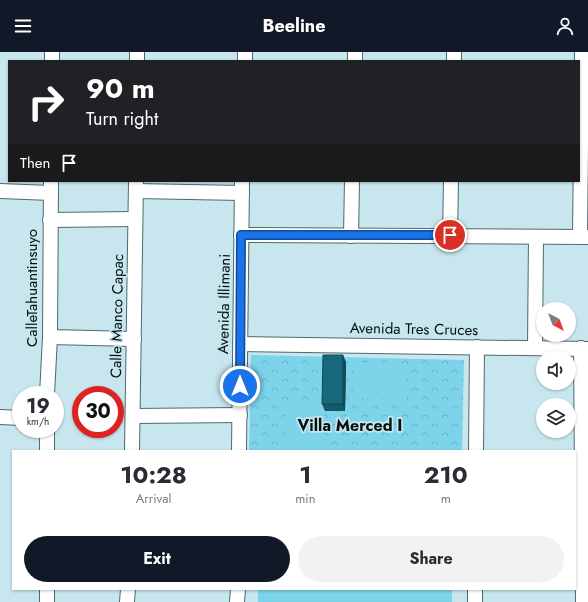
<!DOCTYPE html>
<style>
:root{--surface:#fff;--page:#f2f2f3;--text:#2b2b33;--muted:#7c7c81;--accent:#111827}
body{margin:0;font-family:Jost,sans-serif;background:var(--page);color:var(--text);height:100vh;display:flex;flex-direction:column;font-size:15px;white-space:nowrap}
*{box-sizing:border-box;margin:0}
p{font-size:13px;color:var(--muted)}
.icon{flex:none;width:22px;height:22px;fill:none;stroke:currentColor;stroke-width:2;stroke-linecap:round;stroke-linejoin:round}
.map{position:relative;flex:1;overflow:hidden}
.sheet{position:absolute;left:12px;top:398px;width:564px;height:140px;display:flex;flex-direction:column;background:var(--surface);border-radius:0px;box-shadow:0 1px 3px #0004}
.sheet>*{flex:none}
.banner{position:absolute;left:8px;top:8px;width:572px;height:122px;border-radius:0px;box-shadow:0 1px 3px #0004;background:#202124;color:#fff;overflow:hidden}
.needle{width:26px;rotate:139deg}
.buttons{position:absolute;left:536px;top:250px;display:grid;gap:8px}
.buttons a{display:grid;place-items:center;width:40px;height:40px;border-radius:50%;background:var(--surface);box-shadow:0 1px 3px #0004;font-size:20px}
.speed{position:absolute;left:12px;top:334px;display:flex;gap:8px;font-size:20px;font-weight:700;text-align:center}
.speed>*{display:grid;place-content:center;width:52px;height:52px;border-radius:50%;background:var(--surface);box-shadow:0 1px 3px #0004;line-height:1}
.speed small{font-size:10px;font-weight:400}
.speed .limit{border:6px solid #d22;background:#fff;color:#111}
.pin{position:absolute;display:grid;place-items:center;width:34px;height:34px;color:#fff;margin:-17px;border:2px solid #fff;border-radius:50%;box-shadow:0 1px 4px #0007}
.me{position:absolute;width:44px;margin:-22px;rotate:0deg;stroke-linejoin:round;filter:drop-shadow(0 0 3px #0008)}
.turn{display:flex;align-items:center;gap:14px;height:84px;padding:0 12px;font-size:18px}
.turn .icon{width:52px;height:52px;stroke-width:2.5}
.turn b{display:block;font-size:28px;line-height:34px}
.then{display:flex;align-items:center;height:38px;padding:0 12px;background:#0003;gap:8px;font-size:15px}
.eta{display:flex;justify-content:space-evenly;align-items:center;height:68px;text-align:center}
.eta b{font-size:24px;font-weight:700;line-height:28px}
.primary-button{display:flex;gap:8px;margin-top:auto;padding:8px 12px}
.primary-button a{flex:1;height:46px;border-radius:24px;background:var(--accent);color:#fff;font-size:16px;font-weight:700;line-height:46px;text-align:center}
.primary-button a+a{background:var(--page);color:var(--text)}
header{display:flex;justify-content:space-between;align-items:center;height:52px;padding:0 12px;background:var(--accent);color:#fff;font-size:18px;font-weight:700}
.map>svg:first-child{display:block}
.park{fill:url(#park-crowns)}
.pitch{fill:#7dd4ea}
.lines{fill:none;stroke-linecap:round;stroke-linejoin:round}
.minor-casing{stroke:#4d6971;stroke-width:16}
.minor{stroke:#fff;stroke-width:14}
.wall{fill:#135969}
.shaded-wall{fill:#0f4955}
.building{fill:#16687a;stroke:#0f4955}
.route-casing{stroke:#114b97;stroke-width:10}
.route{stroke:#1a73e8;stroke-width:7}
.labels{text-anchor:middle;stroke-width:3.5;stroke-linejoin:round;paint-order:stroke}
.street-label{font-size:15px;fill:#051012;stroke:#c7e6ee}
.neighbourhood-label{font-size:16px;font-weight:bold;fill:#051012;stroke:#c7e6ee}
</style>
<header><svg class="icon" aria-label="menu" viewBox="0 0 24 24"><path d="M4 6h16M4 12h16M4 18h16"/></svg>Beeline<svg class="icon" aria-label="person" viewBox="0 0 24 24"><circle cx="12" cy="8" r="4"/><path d="M4 21q1-7 8-7t8 7"/></svg></header>
<div class="map">
<svg width="588" height="550" viewBox="0 0 588 550">
<defs>
<pattern id="park-crowns" width="20" height="18" patternUnits="userSpaceOnUse"><rect width="20" height="18" fill="#7dd4ea"/><path d="M2 6a3 3 0 1 1 6 0M12 15a3 3 0 1 1 6 0" fill="none" stroke="#6bb5c8"/></pattern>
</defs>
<rect width="100%" height="100%" fill="#c7e6ee"/>
<!-- park -->
<polygon class="park" points="251,303 464,308 462,399 249,399"/>
<!-- pitch -->
<g class="pitch">
<polygon points="354,310 407,312 406,347 353,346"/>
<polygon points="286,348 324,349 323,399 285,399"/>
<rect x="258" y="537" width="194" height="13"/>
</g>
<g class="lines">
<defs>
<g id="minor">
<polyline points="52,9 52,0"/>
<polyline points="137,9 137,0"/>
<polyline points="245,9 245,0"/>
<polyline points="355,9 355,0"/>
<polyline points="454,9 454,0"/>
<polyline points="0,139 51,141"/>
<polyline points="136,139 242,141"/>
<polyline points="50,168 135,167"/>
<polyline points="241,183 588,185"/>
<polyline points="450,183 451,129"/>
<polyline points="351,184 352,129"/>
<polyline points="580,184 582,0"/>
<polyline points="50,285 134,287"/>
<polyline points="240,292 588,297"/>
<polyline points="535,296 536,185"/>
<polyline points="581,296 583,550"/>
<polyline points="47,343 50,285 51,129"/>
<polyline points="133,364 240,363"/>
<polyline points="0,365 21,366"/>
<polyline points="47,377 47,399"/>
<polyline points="132,399 136,129"/>
<polyline points="239,399 242,129"/>
<polyline points="476,399 477,295"/>
<polyline points="47,537 47,550"/>
<polyline points="127,550 128,537"/>
<polyline points="237,550 238,537"/>
<polyline points="475,550 475,537"/>
</g>
</defs>
<!-- minor casing -->
<use href="#minor" class="minor-casing"/>
<!-- minor -->
<use href="#minor" class="minor"/>
</g>
<!-- wall -->
<polygon class="wall" points="346,310 345,359 325,359 322,352"/>
<!-- shaded-wall -->
<polygon class="shaded-wall" points="343,303 346,310 345,359 343,352"/>
<!-- building -->
<polygon class="building" points="323,303 343,303 343,352 322,352"/>
<g class="lines">
<defs>
<polyline id="route" points="240,334 241,183 450,183"/>
</defs>
<!-- route casing -->
<use href="#route" class="route-casing"/>
<!-- route -->
<use href="#route" class="route"/>
</g>
<g class="labels">
<!-- street labels -->
<g class="street-label">
<text transform="translate(32 236) rotate(-90)" y="5">CalleTahuantinsuyo</text>
<text transform="translate(224 252) rotate(-89)" y="5">Avenida Illimani</text>
<text transform="translate(117 264) rotate(-89)" y="5">Calle Manco Capac</text>
<text transform="translate(414 277) rotate(1)" y="5">Avenida Tres Cruces</text>
</g>
<!-- neighbourhood labels -->
<g class="neighbourhood-label">
<text x="350" y="379">Villa Merced I</text>
</g>
</g>
</svg>
<div class="buttons">
<a><svg class="needle" viewBox="-14 -14 28 28"><path d="M0-13l5 13h-10z" fill="#e53935"/><path d="M0 13l5-13h-10z" fill="#7c7c81"/></svg></a>
<a><svg class="icon" aria-label="sound" viewBox="0 0 24 24"><path d="M4 9h4l5-4v14l-5-4H4zM17 9q2 3 0 6"/></svg></a>
<a><svg class="icon" aria-label="layers" viewBox="0 0 24 24"><path d="M12 4l9 5-9 5-9-5zM3 14l9 5 9-5"/></svg></a>
</div>
<div class="speed"><div>19<small>km/h</small></div><div class="limit">30</div></div>
<div class="pin" style="left:450px;top:183px;background:#d93025"><svg class="icon" aria-label="arrive" viewBox="0 0 24 24"><path d="M6 21V4h12l-3 4 3 4H6"/></svg></div>
<svg class="me" style="left:240px;top:334px" viewBox="-20 -20 40 40"><circle r="17" fill="#1a73e8" stroke="#fff" stroke-width="3"/><path d="M0-11L8 9 0 5-8 9z" fill="#fff"/></svg>
<div class="banner">
<div class="turn"><svg class="icon" aria-label="right" viewBox="0 0 24 24"><path d="M7 20v-9h11M14 6l5 5-5 5"/></svg><div><b>90 m</b>Turn right</div></div>
<div class="then">Then<svg class="icon" aria-label="arrive" viewBox="0 0 24 24"><path d="M6 21V4h12l-3 4 3 4H6"/></svg></div>
</div>
<section class="sheet">
<div class="eta">
<div><b>10:28</b><p>Arrival</p></div>
<div><b>1</b><p>min</p></div>
<div><b>210</b><p>m</p></div>
</div>
<div class="primary-button"><a>Exit</a><a>Share</a></div>
</section>
</div>
